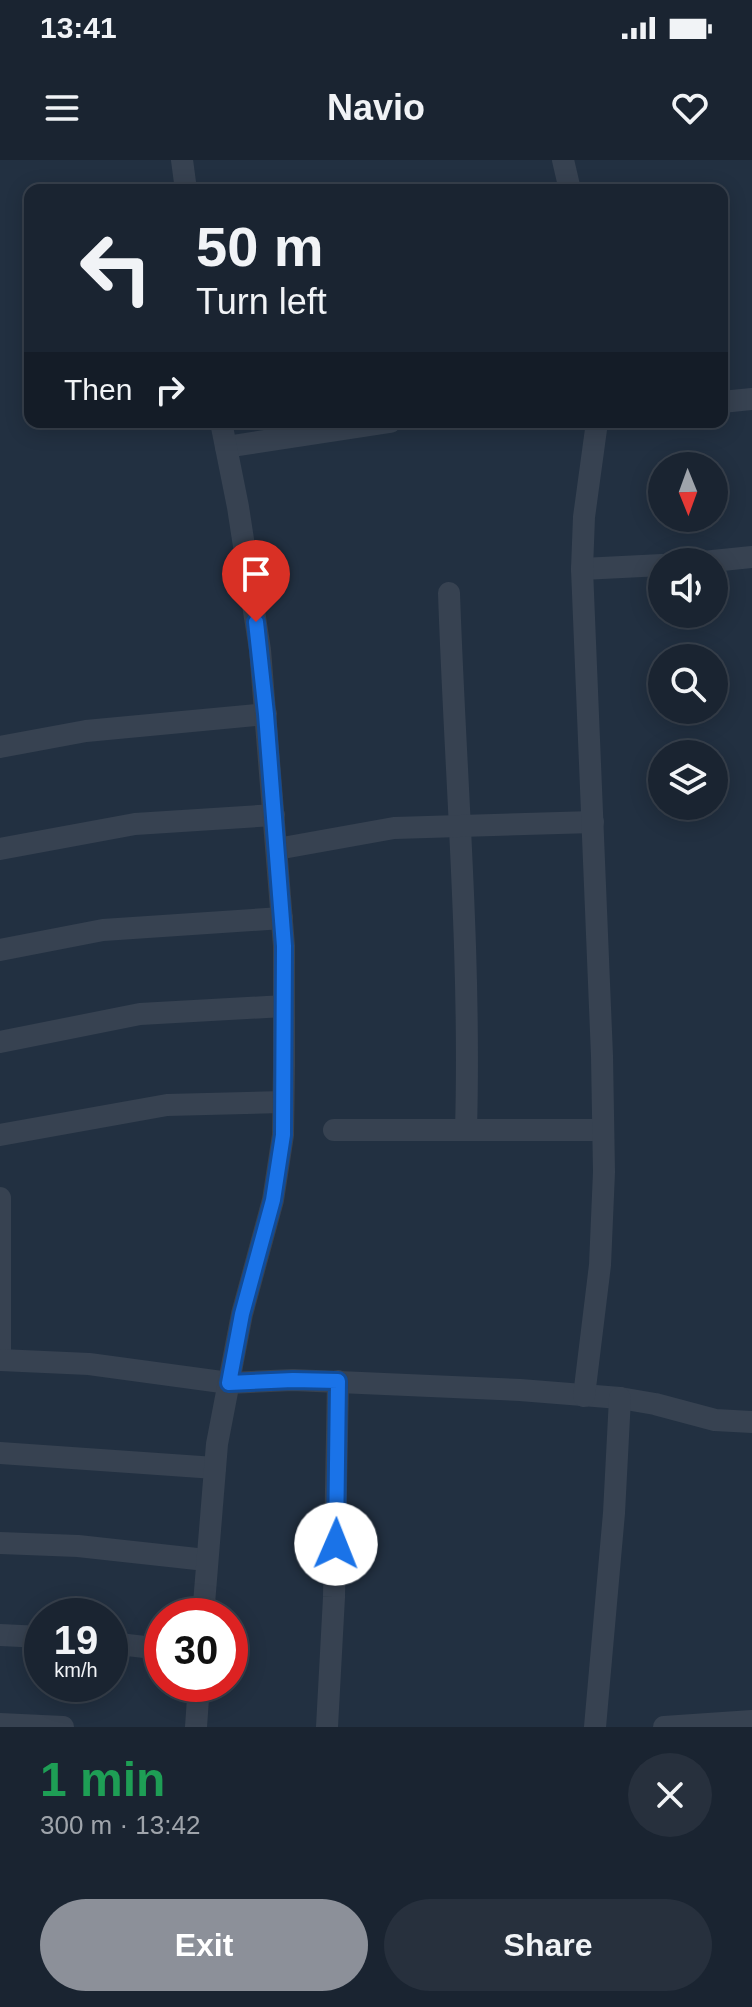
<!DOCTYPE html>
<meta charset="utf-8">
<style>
:root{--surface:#1a2431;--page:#27303d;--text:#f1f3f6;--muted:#9fa4ab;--line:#38414d;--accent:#8c9099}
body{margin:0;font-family:Arial,sans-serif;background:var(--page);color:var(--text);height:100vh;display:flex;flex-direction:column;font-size:30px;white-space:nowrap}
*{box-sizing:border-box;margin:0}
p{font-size:26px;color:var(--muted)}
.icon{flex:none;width:44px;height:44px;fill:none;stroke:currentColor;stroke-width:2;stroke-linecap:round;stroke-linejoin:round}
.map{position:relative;height:1567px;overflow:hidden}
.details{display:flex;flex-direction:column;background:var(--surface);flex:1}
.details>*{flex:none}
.top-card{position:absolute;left:24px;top:24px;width:704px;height:244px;border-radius:16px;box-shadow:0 4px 20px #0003,0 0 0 2px var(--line);background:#1a2431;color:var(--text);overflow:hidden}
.needle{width:52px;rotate:179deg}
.buttons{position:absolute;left:648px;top:292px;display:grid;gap:16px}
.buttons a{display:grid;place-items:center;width:80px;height:80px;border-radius:50%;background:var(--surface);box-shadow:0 4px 20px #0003,0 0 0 2px var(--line);font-size:40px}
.speed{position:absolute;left:24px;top:1438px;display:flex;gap:16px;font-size:40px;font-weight:700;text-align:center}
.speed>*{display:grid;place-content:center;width:104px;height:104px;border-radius:50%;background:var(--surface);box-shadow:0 4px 20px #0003,0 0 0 2px var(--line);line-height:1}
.speed small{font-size:20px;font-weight:400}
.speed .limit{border:12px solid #d22;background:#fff;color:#111}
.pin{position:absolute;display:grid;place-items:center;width:68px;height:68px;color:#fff;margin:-82px -34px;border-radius:50% 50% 50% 0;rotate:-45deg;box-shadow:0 0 8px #0007}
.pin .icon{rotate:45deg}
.me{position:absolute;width:88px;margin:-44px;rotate:1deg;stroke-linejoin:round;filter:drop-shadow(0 0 6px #0008)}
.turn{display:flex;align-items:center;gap:28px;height:168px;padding:0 40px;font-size:36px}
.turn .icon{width:104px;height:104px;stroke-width:2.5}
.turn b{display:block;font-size:56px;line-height:68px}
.then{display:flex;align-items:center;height:76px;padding:0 40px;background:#0003;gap:16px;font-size:30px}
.round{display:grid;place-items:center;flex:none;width:84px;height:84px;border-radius:42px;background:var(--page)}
.head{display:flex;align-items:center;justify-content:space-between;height:136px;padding:0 40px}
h1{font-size:48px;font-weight:700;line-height:60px;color:#1e9e55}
.primary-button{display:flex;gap:16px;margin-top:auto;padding:16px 40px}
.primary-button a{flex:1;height:92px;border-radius:48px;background:var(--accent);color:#fff;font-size:32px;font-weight:700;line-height:92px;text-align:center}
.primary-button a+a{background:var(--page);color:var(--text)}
.status{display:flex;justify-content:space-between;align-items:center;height:56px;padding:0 40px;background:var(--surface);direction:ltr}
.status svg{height:22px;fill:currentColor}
header{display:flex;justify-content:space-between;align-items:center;height:104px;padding:0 40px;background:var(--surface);font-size:36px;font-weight:700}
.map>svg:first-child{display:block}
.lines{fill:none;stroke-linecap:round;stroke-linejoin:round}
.street{stroke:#374251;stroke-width:22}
.route-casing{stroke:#114b97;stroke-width:20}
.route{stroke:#1a73e8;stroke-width:14}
</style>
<div class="status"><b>13:41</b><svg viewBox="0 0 49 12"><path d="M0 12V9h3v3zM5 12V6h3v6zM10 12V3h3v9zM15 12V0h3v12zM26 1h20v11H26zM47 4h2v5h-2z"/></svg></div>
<header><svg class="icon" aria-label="menu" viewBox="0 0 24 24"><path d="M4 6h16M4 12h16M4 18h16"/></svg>Navio<svg class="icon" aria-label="heart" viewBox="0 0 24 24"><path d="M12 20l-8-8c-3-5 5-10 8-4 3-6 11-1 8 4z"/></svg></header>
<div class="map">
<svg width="752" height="1567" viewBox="0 0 752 1567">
<rect width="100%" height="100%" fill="#223041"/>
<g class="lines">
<!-- street -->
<g class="street">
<polyline points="182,0 186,30"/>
<polyline points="563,0 570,30"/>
<polyline points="722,242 752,239"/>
<polyline points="226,287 390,262"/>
<polyline points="703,402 752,397"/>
<polyline points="582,409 662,405"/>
<path d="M 449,433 C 455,612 471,791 466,970"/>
<polyline points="0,587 86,571 266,554"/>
<polyline points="0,689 135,664 274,655"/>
<polyline points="277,689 394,668 593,662"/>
<polyline points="0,790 103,770 282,758"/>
<polyline points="0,882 140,854 284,846"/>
<polyline points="334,970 603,970"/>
<polyline points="0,975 167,945 283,942"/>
<polyline points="0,1038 0,1200"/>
<polyline points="0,1200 89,1204 229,1223 293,1220 520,1230 620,1238 655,1244 715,1260 752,1262"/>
<polyline points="584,1236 600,1105 604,1012 602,896 582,409 584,357 597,262"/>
<polyline points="0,1293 215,1308"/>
<polyline points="0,1383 78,1386 206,1400"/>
<polyline points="203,1456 217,1284 242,1154 273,1040 283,975 284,906 284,786 260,490 238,347 221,262"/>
<polyline points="0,1475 42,1477"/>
<polyline points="110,1483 162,1489"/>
<polyline points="0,1564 63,1567"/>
<polyline points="196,1567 199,1524"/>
<polyline points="327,1567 334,1437 338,1221"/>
<polyline points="595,1567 614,1353 620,1238"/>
<polyline points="664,1567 752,1561"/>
</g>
</g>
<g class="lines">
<defs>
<polyline id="route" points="256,462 266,554 284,786 283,975 273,1040 242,1154 229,1223 293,1220 338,1221 336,1384"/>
</defs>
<!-- route casing -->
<use href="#route" class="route-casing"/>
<!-- route -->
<use href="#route" class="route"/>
</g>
</svg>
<div class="buttons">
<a><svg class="needle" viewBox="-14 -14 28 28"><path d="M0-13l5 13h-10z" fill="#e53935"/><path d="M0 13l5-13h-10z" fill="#9fa4ab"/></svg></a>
<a><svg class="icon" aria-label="sound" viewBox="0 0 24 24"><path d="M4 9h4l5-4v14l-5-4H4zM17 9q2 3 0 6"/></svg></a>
<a><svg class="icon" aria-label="search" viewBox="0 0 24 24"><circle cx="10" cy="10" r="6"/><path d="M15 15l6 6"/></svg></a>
<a><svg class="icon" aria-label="layers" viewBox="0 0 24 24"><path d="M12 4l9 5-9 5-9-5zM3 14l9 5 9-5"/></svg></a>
</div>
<div class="speed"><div>19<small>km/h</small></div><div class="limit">30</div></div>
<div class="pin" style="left:256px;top:462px;background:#d93025"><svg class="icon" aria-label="arrive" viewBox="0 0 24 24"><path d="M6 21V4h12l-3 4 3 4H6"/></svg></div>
<svg class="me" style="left:336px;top:1384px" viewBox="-20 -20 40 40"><circle r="19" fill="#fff"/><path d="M0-13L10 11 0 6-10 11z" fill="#1a73e8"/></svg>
<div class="top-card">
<div class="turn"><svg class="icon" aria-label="left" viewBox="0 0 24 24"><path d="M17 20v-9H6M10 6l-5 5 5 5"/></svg><div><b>50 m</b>Turn left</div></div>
<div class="then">Then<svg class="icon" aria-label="right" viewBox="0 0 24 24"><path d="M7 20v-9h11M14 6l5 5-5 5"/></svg></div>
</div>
</div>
<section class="details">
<div class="head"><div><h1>1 min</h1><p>300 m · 13:42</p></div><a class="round"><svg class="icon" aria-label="close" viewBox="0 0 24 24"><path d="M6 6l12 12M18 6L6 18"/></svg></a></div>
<div class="primary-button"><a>Exit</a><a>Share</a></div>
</section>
